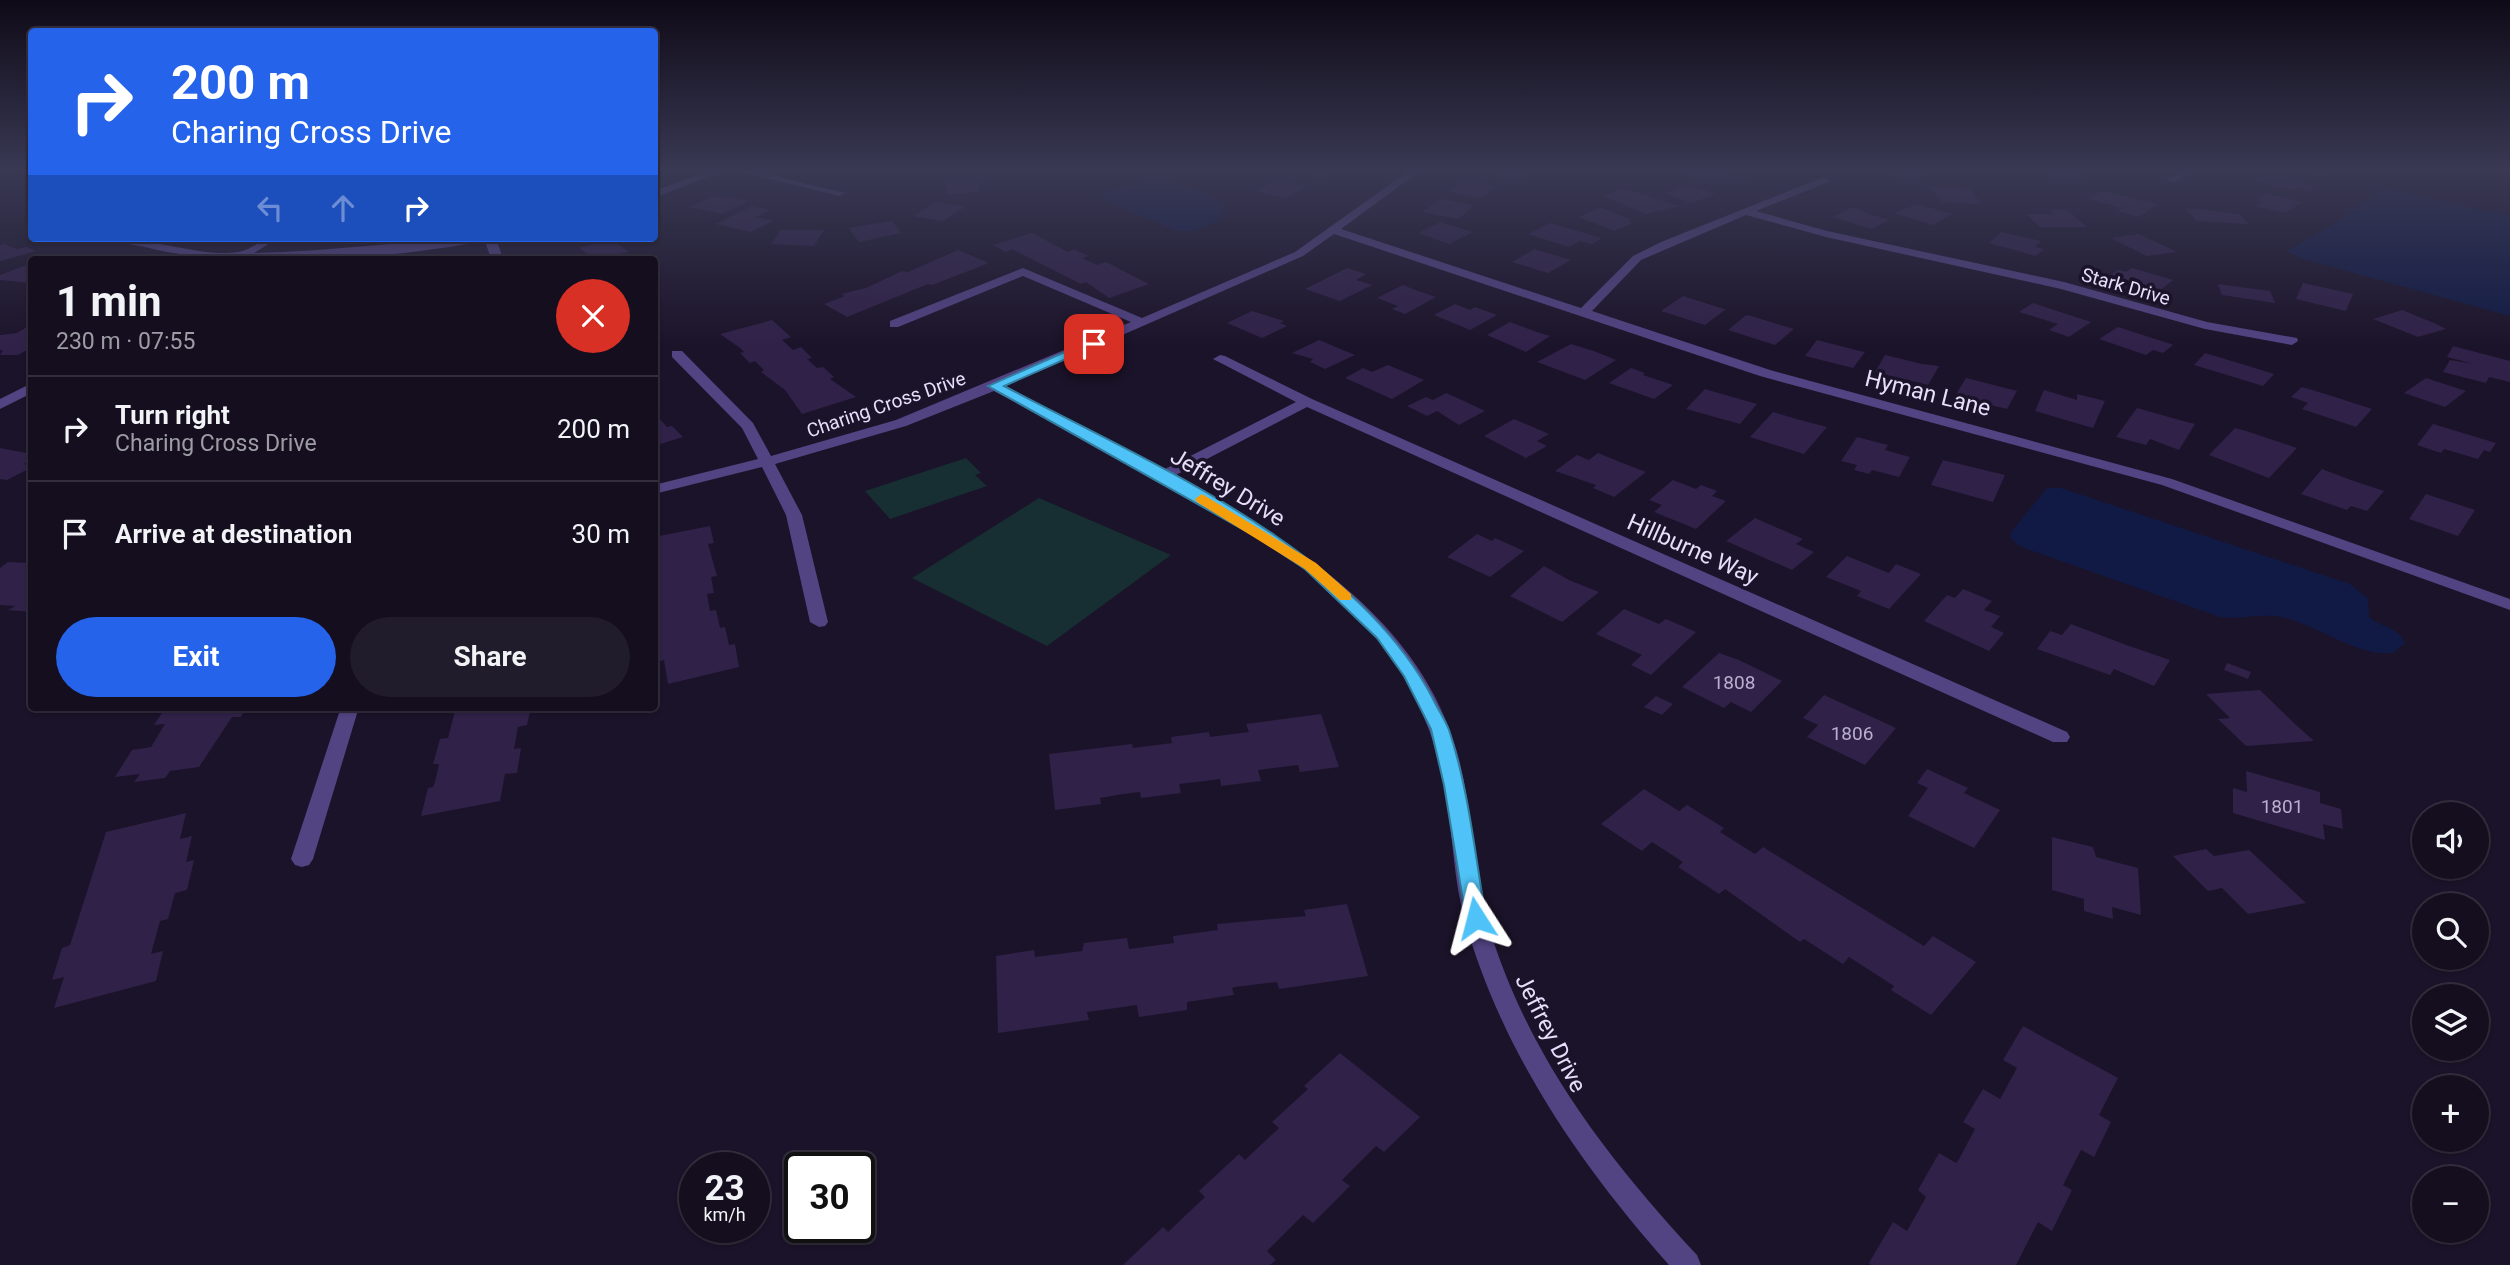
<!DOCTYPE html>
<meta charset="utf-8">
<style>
:root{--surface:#140e1f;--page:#211c2c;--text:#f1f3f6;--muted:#9d9ca4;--line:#332e3d;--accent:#2563eb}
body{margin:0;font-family:Roboto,sans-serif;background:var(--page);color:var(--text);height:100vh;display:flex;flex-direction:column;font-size:26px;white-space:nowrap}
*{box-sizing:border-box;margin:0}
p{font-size:23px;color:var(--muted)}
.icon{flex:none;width:38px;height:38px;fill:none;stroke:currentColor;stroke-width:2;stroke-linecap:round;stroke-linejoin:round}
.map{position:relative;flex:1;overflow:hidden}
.side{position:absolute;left:28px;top:256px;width:630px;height:455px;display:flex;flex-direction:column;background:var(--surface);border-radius:7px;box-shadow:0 2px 5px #0004,0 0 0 2px var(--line)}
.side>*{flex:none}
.guide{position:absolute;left:28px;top:28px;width:630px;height:214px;border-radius:7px;box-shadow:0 2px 5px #0004,0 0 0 2px var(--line);background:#2563eb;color:#fff;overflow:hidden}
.controls{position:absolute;left:2412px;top:802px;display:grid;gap:14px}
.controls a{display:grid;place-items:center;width:77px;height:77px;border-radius:50%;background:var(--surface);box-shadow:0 2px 5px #0004,0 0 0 2px var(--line);font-size:35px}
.speed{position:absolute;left:679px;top:1152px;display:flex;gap:14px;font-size:35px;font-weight:700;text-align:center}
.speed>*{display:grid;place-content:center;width:91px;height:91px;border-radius:50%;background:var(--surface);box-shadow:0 2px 5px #0004,0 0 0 2px var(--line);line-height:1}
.speed small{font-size:18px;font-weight:400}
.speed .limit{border:4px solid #111;border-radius:10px;background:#fff;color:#111}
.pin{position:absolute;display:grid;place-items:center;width:60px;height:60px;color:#fff;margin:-30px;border-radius:14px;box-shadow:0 4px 10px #0006}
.me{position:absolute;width:77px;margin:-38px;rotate:351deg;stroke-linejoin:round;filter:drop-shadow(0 0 5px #0008)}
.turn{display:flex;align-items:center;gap:24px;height:147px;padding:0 28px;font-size:32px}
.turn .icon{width:91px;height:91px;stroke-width:2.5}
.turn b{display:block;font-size:49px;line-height:60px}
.lanes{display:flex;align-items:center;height:66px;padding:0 28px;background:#0003;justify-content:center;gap:35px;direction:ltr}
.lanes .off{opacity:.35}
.round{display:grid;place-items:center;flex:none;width:74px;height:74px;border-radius:37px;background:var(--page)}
.head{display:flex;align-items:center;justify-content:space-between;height:119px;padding:0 28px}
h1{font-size:42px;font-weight:700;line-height:52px}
.primary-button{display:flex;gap:14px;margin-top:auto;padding:14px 28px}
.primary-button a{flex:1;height:80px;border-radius:42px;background:var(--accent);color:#fff;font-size:28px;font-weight:700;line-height:80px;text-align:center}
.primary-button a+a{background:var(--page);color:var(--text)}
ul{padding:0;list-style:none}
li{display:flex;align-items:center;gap:21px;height:105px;padding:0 28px;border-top:2px solid var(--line)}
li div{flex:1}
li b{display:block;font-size:26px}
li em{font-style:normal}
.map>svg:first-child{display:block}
.green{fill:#172e32}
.water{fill:#111a44}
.building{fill:#302148}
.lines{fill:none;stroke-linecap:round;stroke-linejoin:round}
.minor{fill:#524383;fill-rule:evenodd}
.route{fill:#4fc3f7;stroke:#337fa1;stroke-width:2}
.slow{fill:#f59e0b}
.labels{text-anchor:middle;stroke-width:7;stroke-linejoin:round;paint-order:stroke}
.far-street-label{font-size:19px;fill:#e7defc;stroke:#1b1329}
.number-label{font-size:19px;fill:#b9afcf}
.street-label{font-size:23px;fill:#e7defc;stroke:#1b1329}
</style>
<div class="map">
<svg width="2510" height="1265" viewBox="0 0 2510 1265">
<rect width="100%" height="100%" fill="#1b1329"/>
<!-- green -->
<g class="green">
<polygon points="966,458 981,473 975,475 987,486 890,519 865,491"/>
<polygon points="1039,498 1171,555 1047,646 912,578"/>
</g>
<!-- water -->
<g class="water">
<path d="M 1149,181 C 1174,182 1208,186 1224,209 L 1217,221 L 1193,231 L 1176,231 L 1102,198 L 1108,191 Z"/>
<polygon points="2389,189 2510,216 2510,316 2300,258 2287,251 2342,219 2377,191"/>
<path d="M 2047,488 L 2061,488 L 2350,584 L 2368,599 L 2369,617 C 2380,627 2399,627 2405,643 L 2393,653 L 2379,653 C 2346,648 2318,627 2286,618 C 2263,612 2243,620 2220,617 L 2021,547 L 2011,539 L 2011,532 Z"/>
</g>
<!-- building -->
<g class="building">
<polygon points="1294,170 1341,170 1320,178"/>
<polygon points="1488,170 1529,170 1536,172 1513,181 1483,172"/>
<polygon points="1689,170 1720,170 1751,180 1738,185 1727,181 1717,185 1680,173"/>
<polygon points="1878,170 1917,170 1932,173 1908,181"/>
<polygon points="2049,170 2077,170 2077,173 2082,173 2082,184 2049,180"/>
<polygon points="2294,170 2333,170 2330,172 2336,173 2322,177"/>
<polygon points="2275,173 2307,182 2303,184 2316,187 2309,191 2296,187 2292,190 2253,180"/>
<polygon points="979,178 979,192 947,194 947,180"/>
<polygon points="1464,179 1497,186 1480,198 1448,192"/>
<polygon points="1275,180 1306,186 1287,198 1256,192"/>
<polygon points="1687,184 1701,189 1716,194 1691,203 1665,193"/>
<polygon points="1929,186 1971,189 1981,204 1942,202"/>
<polygon points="1622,189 1639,193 1679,206 1646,214 1604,196"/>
<polygon points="2101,191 2135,199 2158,204 2139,217 2117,211 2122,208 2088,199"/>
<polygon points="2266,193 2302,202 2285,213 2256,206 2263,201 2256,200"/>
<polygon points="712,197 733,198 749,201 722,214 690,207"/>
<polygon points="1441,199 1474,205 1459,219 1422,212"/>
<polygon points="936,202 965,207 943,221 913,216"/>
<polygon points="1918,204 1920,205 1952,214 1933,225 1894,213"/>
<polygon points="752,206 770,210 756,217 773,221 751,232 716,224"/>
<polygon points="1600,207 1632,220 1628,221 1633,223 1614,231 1579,217"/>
<polygon points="1853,207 1869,214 1889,220 1871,229 1833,217"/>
<polygon points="2185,208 2239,214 2249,224 2197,221"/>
<polygon points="2049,209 2067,210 2087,227 2040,227 2026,214 2054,214"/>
<polygon points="892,221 901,233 859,242 849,228"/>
<polygon points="1441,222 1443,223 1473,232 1449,244 1418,233"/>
<polygon points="1550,223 1598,237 1602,238 1592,244 1580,241 1569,247 1528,234"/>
<polygon points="780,230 824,230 814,246 771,244"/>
<polygon points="2001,232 2041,241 2035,247 2044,249 2036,256 1989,243"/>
<polygon points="1032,233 1068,252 1074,249 1088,256 1082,258 1097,265 1106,262 1149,284 1109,298 1086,282 1081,284 1012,249 1006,252 993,245"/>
<polygon points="2139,234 2141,235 2177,252 2147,256 2111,238"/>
<polygon points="611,239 629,252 594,259 579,248"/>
<polygon points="4,244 17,249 26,247 36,251 0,261 0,245"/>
<polygon points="958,250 989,263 932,285 928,284 847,317 824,304 845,296 841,294 866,288 902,271 908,272"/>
<polygon points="1533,250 1534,249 1571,260 1548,273 1512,262"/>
<polygon points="32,263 32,283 0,280 0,275"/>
<polygon points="1347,268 1366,274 1356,280 1372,285 1340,301 1305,289"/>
<polygon points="2132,268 2173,280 2158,292 2108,277 2118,270 2126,272"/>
<polygon points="2303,283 2353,294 2346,311 2296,299"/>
<polygon points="2218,284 2270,291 2275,303 2222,295"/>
<polygon points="1403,285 1418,291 1436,297 1405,314 1392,309 1398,306 1377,298"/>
<polygon points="1683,296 1724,309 1726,309 1705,325 1661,311"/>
<polygon points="2033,303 2048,308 2091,322 2069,337 2049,330 2058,324 2019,312"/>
<polygon points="1455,304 1470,310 1475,307 1497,315 1470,330 1434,315"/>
<polygon points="2402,310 2434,323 2446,329 2418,337 2373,319"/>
<polygon points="1252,311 1284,321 1280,323 1287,326 1262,338 1227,323"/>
<polygon points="1746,315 1751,316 1794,329 1775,345 1728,330"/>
<polygon points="772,320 791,337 782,340 793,350 801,347 812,358 807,359 817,368 823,367 834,377 830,379 856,397 802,414 785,390 761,372 764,370 755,361 750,363 740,353 744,352 740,348 720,334"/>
<polygon points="1510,322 1537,332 1550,336 1526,352 1487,335"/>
<polygon points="2118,327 2171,344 2173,345 2163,353 2153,350 2146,355 2099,339"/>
<polygon points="25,328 32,328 32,347 18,355 0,355 3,350 0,350 0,335 17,333"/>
<polygon points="1319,340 1338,348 1355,355 1325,369 1310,362 1313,359 1292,353"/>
<polygon points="1817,340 1860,351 1865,352 1853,368 1805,356"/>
<polygon points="1571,344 1594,351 1616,360 1585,380 1537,362"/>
<polygon points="2453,346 2510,361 2510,382 2489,377 2486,383 2443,372 2450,360 2474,364 2447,357"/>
<polygon points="2205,353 2245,365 2274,374 2263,386 2194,365"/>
<polygon points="1885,355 1922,364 1939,366 1928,385 1875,372"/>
<polygon points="1388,365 1424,380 1392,399 1345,378 1363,368 1372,372"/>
<polygon points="1631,368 1645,373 1643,375 1673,385 1654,399 1609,383"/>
<polygon points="1966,378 1982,382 2017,391 2007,409 1955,396"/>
<polygon points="2426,378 2466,391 2445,407 2404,393"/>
<polygon points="2302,387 2335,397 2372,409 2356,427 2302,409 2308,403 2291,397"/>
<polygon points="1705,389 1708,390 1757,404 1740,424 1686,409"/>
<polygon points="2044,390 2077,400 2077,394 2105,401 2093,428 2035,411"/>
<polygon points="1446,393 1464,401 1485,411 1459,425 1437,411 1427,416 1407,406 1426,397 1433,400"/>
<polygon points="654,407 661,415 657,416 667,427 672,426 683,437 654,446"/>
<polygon points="2137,408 2183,421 2195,424 2179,450 2150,439 2146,445 2116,437"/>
<polygon points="1773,412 1800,420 1827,427 1804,454 1750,437"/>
<polygon points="1514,419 1549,434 1537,441 1547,446 1526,458 1484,436"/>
<polygon points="2433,424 2496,443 2490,452 2484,450 2478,459 2444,449 2441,453 2417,445"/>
<polygon points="2235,428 2246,431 2297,448 2269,478 2209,455"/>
<polygon points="1857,437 1888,445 1885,450 1910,457 1899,477 1872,470 1869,474 1854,470 1857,465 1841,461"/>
<polygon points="0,448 32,454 32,460 24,464 32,467 7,480 0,479"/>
<polygon points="1598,453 1620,462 1646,472 1614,497 1593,488 1596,485 1555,471 1577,455 1589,460"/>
<polygon points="1943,460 2005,475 1993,502 1931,485"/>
<polygon points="2322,469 2351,480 2384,491 2367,511 2351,506 2347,510 2301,494"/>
<polygon points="1673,480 1696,489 1701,485 1717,491 1712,496 1726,501 1696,529 1654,512 1662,505 1649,500"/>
<polygon points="2426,494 2475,510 2458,536 2409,519"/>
<polygon points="1755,518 1803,539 1796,544 1814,552 1792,570 1726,541"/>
<polygon points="710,526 714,543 708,544 717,576 711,577 714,593 707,594 710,611 716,610 720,628 725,627 729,645 735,644 739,667 668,684 664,660 656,662 654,650 654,537"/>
<polygon points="1477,534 1492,541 1495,538 1524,551 1490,577 1447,557"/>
<polygon points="1847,556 1889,573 1896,564 1921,574 1889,609 1857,596 1861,591 1826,577"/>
<polygon points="8,562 32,563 32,612 8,610 15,606 0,605 0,568"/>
<polygon points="1544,566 1569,580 1599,592 1562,622 1510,596"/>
<polygon points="1963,589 1992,601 1984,610 2000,616 1991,627 2004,633 1989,651 1924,621 1947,595 1955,598"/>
<polygon points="1624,609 1659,624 1666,619 1696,632 1651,675 1631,665 1642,655 1596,634"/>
<polygon points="2071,624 2129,646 2170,660 2154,686 2114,669 2110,675 2037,649 2050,631 2062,635"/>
<polygon points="1719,653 1739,660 1782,681 1751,712 1731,702 1724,708 1682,687"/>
<polygon points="2227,663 2251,672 2248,679 2224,670"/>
<polygon points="2260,690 2295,724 2314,741 2246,746 2218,719 2230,718 2206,694"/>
<polygon points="1824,695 1896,728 1865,765 1807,737 1818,725 1803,718"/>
<polygon points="1656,696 1673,704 1662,715 1644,707"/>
<polygon points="166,707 247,707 241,717 232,717 199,767 170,771 165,778 134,782 140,774 115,777 132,750 151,747 165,724 154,725"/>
<polygon points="456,707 531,707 527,725 518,727 514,749 521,748 517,773 505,774 500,801 421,816 428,788 433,787 435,782 439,764 433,764 440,739 448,738"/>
<polygon points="1321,714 1339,767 1300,772 1298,765 1258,770 1261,781 1221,786 1220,779 1205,781 1179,784 1181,793 1141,798 1140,792 1123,794 1100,798 1101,804 1055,810 1049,754 1132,744 1133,748 1172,743 1171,737 1209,732 1210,737 1249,732 1246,724"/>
<polygon points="1927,769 1968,788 1964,793 2000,810 1974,848 1908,816 1928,788 1917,783"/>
<polygon points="2246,771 2320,792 2320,803 2341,809 2343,829 2323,824 2325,840 2233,813 2233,788 2247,792"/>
<polygon points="1644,789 1679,811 1687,805 1724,828 1720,832 1755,854 1763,847 1924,946 1933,936 1976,962 1931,1015 1891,990 1894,986 1849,957 1843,964 1804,939 1800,942 1725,889 1719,894 1678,867 1683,862 1652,842 1642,851 1601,824"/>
<polygon points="186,813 180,839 192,836 186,862 194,860 187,890 175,893 168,919 160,921 151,954 163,951 156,981 54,1008 64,977 52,980 62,948 70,945 106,832"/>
<polygon points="2052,837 2093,847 2096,857 2138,868 2141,915 2112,907 2113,919 2084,911 2084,899 2052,890"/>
<polygon points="2206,849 2214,856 2249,850 2306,903 2248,914 2222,888 2208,891 2173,856"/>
<polygon points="1347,904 1368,976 1279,989 1277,982 1235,987 1232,988 1234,995 1187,1002 1187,1010 1139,1017 1137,1005 1087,1012 1089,1020 998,1033 996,956 1034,950 1035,957 1082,951 1084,943 1127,938 1129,949 1174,943 1173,936 1218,930 1217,924 1306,916 1304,910"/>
<polygon points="2023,1026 2118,1078 2099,1115 2111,1122 2094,1157 2081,1150 2063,1185 2072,1190 2052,1231 2038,1222 2016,1265 1871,1265 1869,1263 1893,1222 1907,1231 1926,1197 1918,1190 1939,1153 1956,1163 1958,1161 1975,1129 1963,1122 1983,1089 2000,1099 2017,1068 2003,1060"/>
<polygon points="1340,1053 1420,1117 1384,1152 1376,1146 1342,1180 1350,1186 1313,1223 1303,1215 1267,1251 1276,1260 1270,1265 1123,1265 1163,1227 1168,1232 1205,1197 1199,1191 1239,1154 1245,1160 1279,1128 1272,1122 1308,1089 1304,1086"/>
</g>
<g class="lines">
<!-- minor -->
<g class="minor">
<polygon points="712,170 725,170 654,198 654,191"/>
<polygon points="733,170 749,170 845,193 840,196"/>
<path d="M 1410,170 L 1421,170 L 1341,229 L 1581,308 L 1633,256 L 1661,242 L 1824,177 L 1829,180 L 1828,182 L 1756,211 L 1827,231 L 2064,282 L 2207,322 L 2297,338 L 2298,341 L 2292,345 L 2205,329 L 2061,289 L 1826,237 L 1746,215 L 1641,260 L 1592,311 L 1770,370 L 2172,479 L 2510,599 L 2510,610 L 2162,485 L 1760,376 L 1334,234 L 1303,256 L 1006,386 L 1163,470 L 1296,402 L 1213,359 L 1220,355 L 1225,356 L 1312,399 L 2067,732 L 2070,737 L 2067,742 L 2053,742 L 1307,407 L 1174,476 C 1290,541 1418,615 1457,752 C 1468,791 1471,832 1477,872 C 1482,905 1491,937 1503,968 C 1545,1078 1618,1170 1697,1255 L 1701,1265 L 1669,1265 C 1580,1165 1502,1052 1465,921 C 1454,882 1453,840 1447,800 C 1438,740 1416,689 1379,641 C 1332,580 1264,541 1199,503 C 1132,464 1063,428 994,391 L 906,426 L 775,464 L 802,515 L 828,622 L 825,626 L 819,627 L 810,622 L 786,515 L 762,467 L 654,494 L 654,485 L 758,459 L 742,428 L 672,357 L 672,351 L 682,351 L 753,423 L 771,456 L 896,420 L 1131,322 L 1023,276 L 898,327 L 890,327 L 890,321 L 1023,268 L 1142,318 L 1295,252 Z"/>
<polygon points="2184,170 2196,170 2174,182 2165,180"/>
<path d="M 114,238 C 151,238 205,258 238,252 C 253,250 259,238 278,238 L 254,253 C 335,252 415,238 496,238 L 503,259 L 491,259 L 485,241 C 384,259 245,272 145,247 C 135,245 122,244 114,238 Z"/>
<polygon points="32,383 32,393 0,409 0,399"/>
<polygon points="341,707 359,707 313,859 309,865 302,867 295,865 291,859"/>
</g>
</g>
<!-- sky -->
<linearGradient id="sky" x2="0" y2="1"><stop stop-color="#0f0a17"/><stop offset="0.49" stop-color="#393954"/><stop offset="1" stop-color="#393954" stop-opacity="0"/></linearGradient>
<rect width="2510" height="347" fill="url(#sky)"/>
<!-- route -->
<path class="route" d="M 1090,341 L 1100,344 L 1004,386 C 1148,462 1353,548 1432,697 C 1437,708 1445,719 1449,730 C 1469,790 1475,856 1486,918 L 1483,924 L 1468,924 L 1466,918 L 1444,785 L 1431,729 L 1404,676 L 1377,638 L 1305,569 L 1258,538 L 988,386 Z"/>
<!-- slow -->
<polygon class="slow" points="1202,494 1316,563 1351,594 1351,600 1340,600 1305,569 1197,502 1195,499"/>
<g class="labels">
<!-- far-street labels -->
<g class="far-street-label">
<text transform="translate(2126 286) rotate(16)" y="7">Stark Drive</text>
<text transform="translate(886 404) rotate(-19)" y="7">Charing Cross Drive</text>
</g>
<!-- number labels -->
<g class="number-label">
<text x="1734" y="689">1808</text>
<text x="1852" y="740">1806</text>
<text x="2282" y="813">1801</text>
</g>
<!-- street labels -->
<g class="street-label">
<text transform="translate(1928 393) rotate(14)" y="8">Hyman Lane</text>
<text transform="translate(1228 487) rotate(31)" y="8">Jeffrey Drive</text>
<text transform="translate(1693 549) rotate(24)" y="8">Hillburne Way</text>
<text transform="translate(1551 1033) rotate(63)" y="8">Jeffrey Drive</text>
</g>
</g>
</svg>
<div class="controls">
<a><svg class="icon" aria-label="sound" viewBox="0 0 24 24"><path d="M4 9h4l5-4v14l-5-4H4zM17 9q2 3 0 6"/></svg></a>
<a><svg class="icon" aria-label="search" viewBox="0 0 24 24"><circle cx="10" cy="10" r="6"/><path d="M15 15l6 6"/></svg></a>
<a><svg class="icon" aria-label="layers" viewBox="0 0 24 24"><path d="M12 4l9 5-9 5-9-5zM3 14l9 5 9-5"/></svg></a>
<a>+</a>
<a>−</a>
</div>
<div class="speed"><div>23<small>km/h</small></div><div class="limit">30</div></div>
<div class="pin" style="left:1094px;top:344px;background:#d93025"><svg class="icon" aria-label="arrive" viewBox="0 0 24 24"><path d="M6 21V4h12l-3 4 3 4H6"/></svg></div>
<svg class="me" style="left:1476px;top:918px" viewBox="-20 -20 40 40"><path d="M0-17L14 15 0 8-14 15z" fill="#4fc3f7" stroke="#fff" stroke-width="4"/></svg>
<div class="guide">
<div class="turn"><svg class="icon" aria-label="right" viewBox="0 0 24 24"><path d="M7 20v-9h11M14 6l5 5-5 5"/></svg><div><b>200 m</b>Charing Cross Drive</div></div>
<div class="lanes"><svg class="icon off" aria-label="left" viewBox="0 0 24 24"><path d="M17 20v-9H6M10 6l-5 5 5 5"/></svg><svg class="icon off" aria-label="ahead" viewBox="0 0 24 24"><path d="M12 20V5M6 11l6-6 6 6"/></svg><svg class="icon" aria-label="right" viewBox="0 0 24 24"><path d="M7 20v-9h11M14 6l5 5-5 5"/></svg></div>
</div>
<section class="side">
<div class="head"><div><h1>1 min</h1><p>230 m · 07:55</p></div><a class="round" style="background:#d93025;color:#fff"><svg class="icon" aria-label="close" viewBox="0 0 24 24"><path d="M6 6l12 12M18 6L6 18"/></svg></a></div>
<ul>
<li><svg class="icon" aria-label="right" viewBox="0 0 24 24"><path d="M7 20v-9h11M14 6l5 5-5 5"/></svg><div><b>Turn right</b><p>Charing Cross Drive</p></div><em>200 m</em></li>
<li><svg class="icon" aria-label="arrive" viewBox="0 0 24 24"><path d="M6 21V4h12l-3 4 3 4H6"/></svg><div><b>Arrive at destination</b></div><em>30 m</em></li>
</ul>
<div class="primary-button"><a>Exit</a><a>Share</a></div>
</section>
</div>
